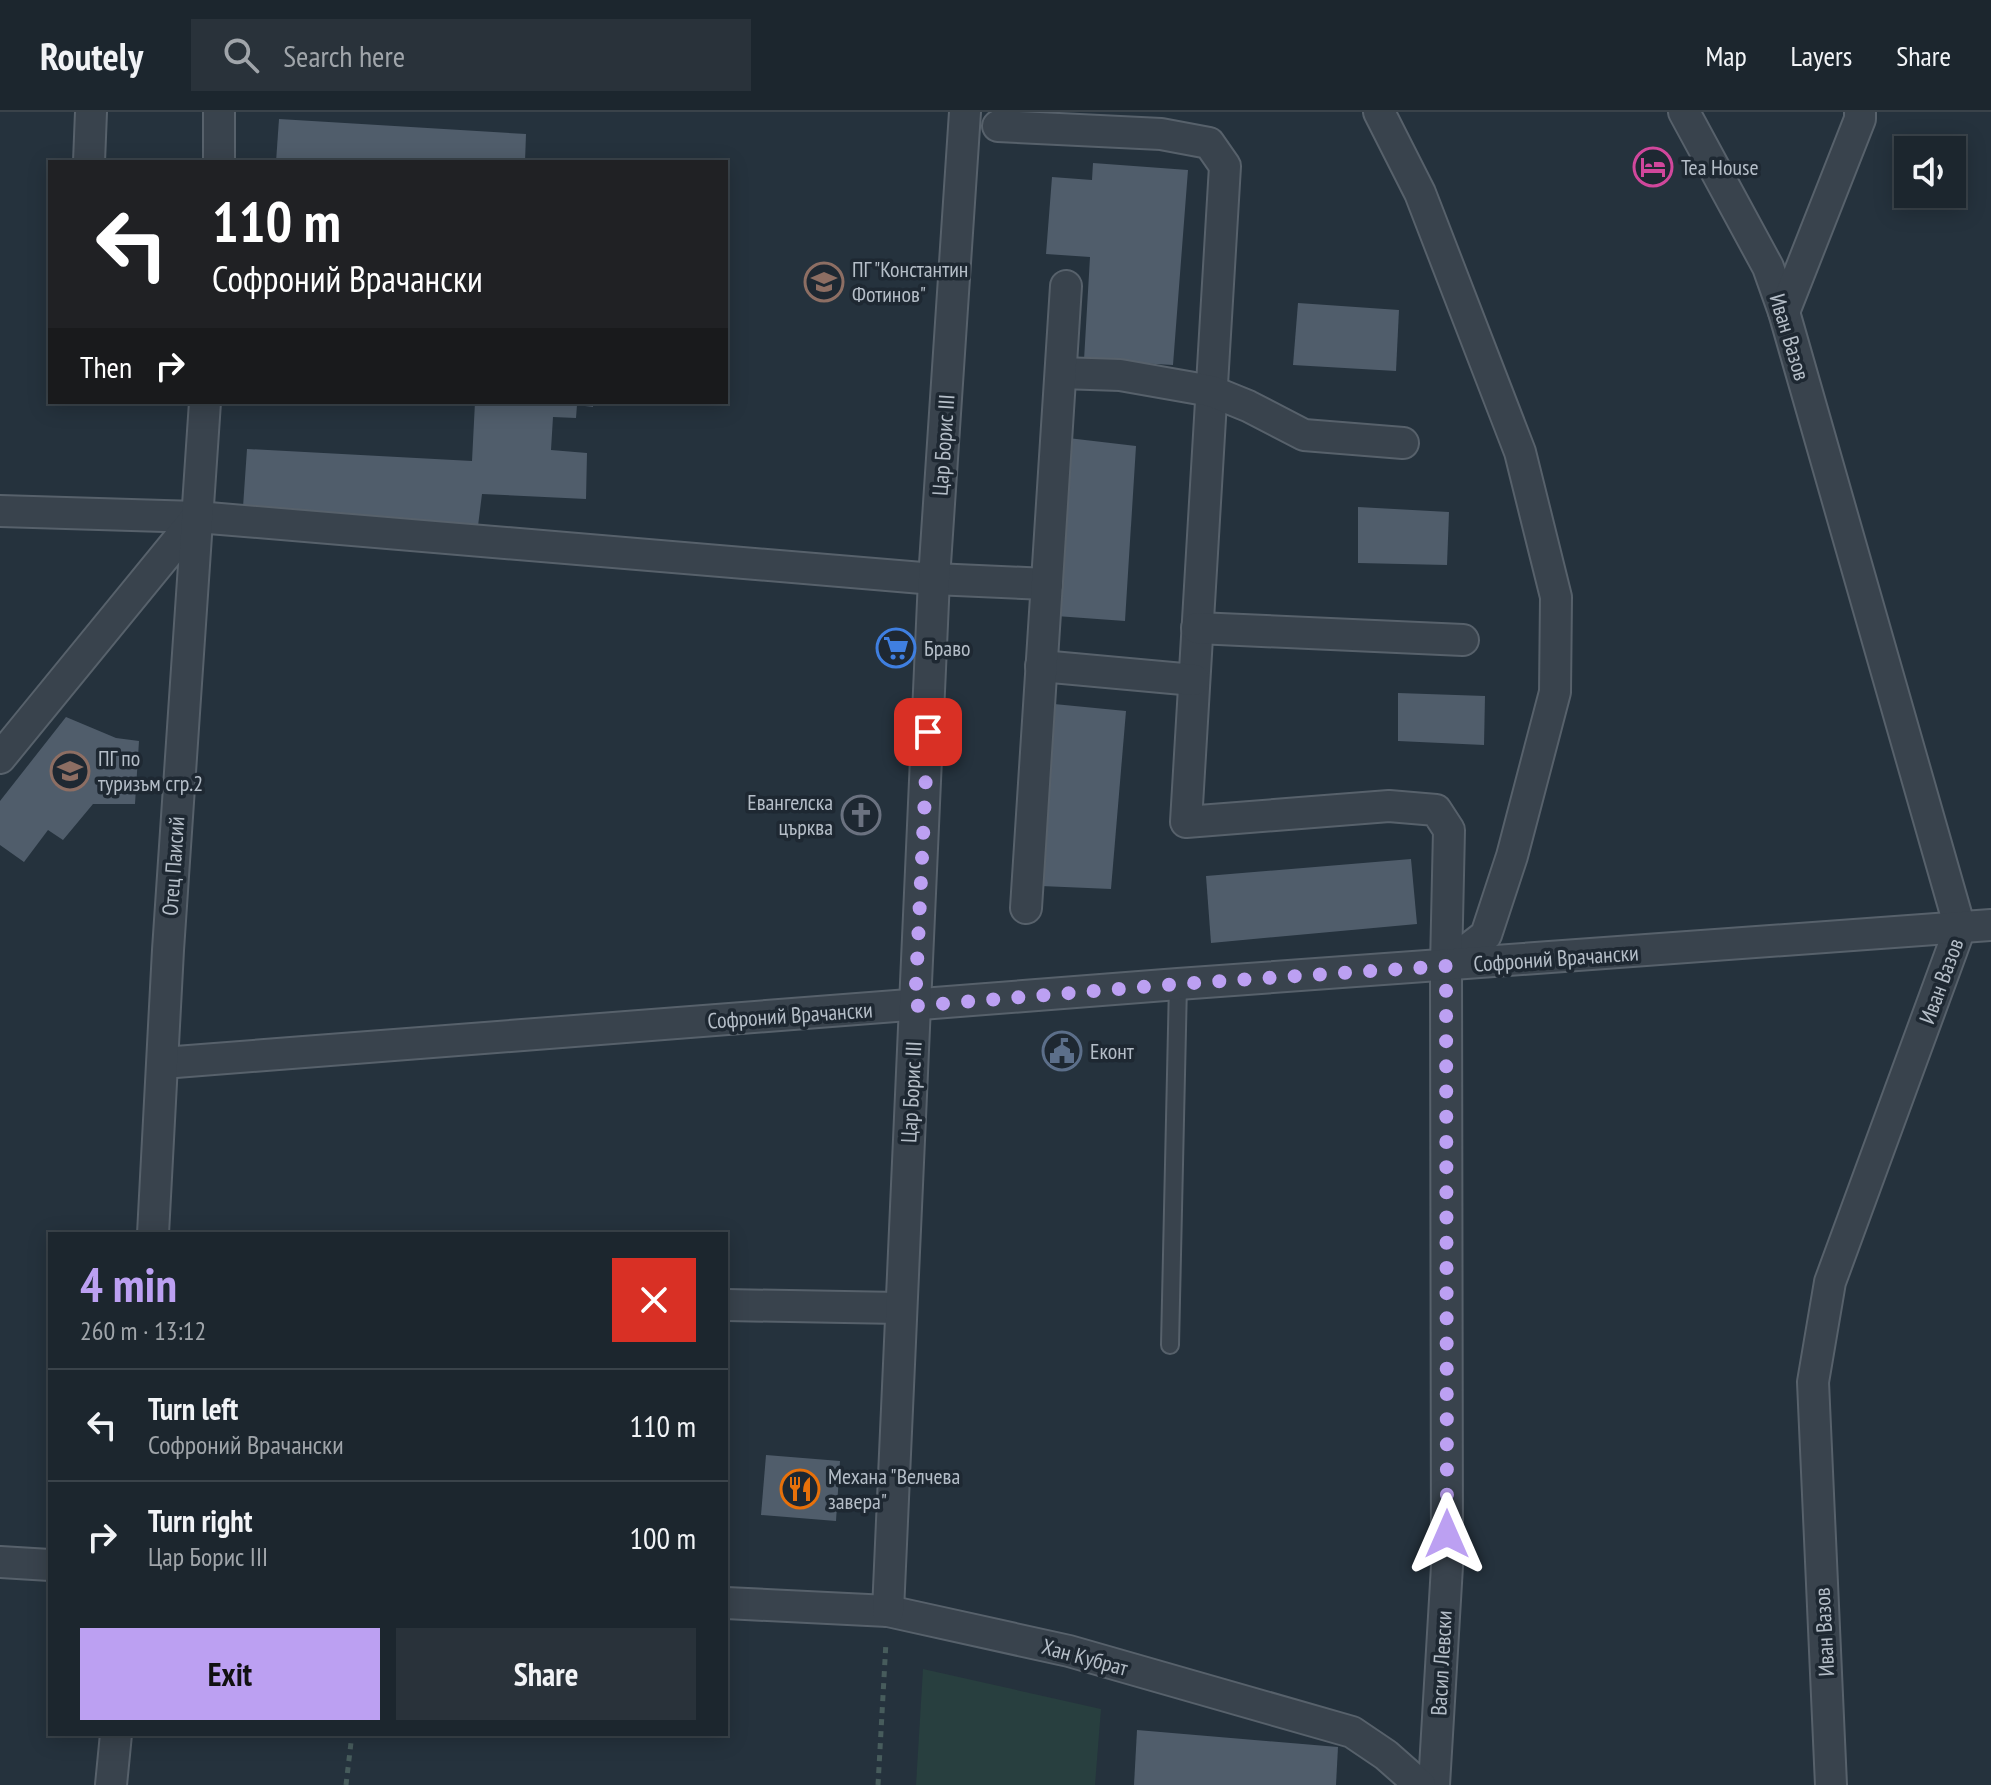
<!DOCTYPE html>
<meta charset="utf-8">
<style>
:root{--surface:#1c262e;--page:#29323a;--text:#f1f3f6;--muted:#a0a5aa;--line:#3a434a;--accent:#bca0f2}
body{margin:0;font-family:"PT Sans Narrow",sans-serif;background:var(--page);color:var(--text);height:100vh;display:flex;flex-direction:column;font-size:30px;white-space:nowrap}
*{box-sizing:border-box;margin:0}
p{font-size:26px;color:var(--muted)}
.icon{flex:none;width:44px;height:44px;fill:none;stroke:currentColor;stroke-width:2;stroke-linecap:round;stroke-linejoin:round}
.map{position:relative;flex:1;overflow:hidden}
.sheet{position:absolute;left:48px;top:1120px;width:680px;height:504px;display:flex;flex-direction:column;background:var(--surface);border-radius:0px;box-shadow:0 4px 20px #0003,0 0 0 2px var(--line)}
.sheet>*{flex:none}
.guide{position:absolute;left:48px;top:48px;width:680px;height:244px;border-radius:0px;box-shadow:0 4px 20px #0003,0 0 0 2px var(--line);background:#202124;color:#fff;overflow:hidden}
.controls{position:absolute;left:1894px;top:24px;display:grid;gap:16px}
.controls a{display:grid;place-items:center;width:72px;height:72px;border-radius:0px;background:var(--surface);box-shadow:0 4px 20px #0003,0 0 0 2px var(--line);font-size:40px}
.pin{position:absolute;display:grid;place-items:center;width:68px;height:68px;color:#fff;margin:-34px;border-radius:16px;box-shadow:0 4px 12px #0006}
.me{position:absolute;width:88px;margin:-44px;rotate:0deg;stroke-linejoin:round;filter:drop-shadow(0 0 6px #0008)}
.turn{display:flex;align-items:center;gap:28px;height:168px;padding:0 32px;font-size:36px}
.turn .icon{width:104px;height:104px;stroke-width:2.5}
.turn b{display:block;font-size:56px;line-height:68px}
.then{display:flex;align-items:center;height:76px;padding:0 32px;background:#0003;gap:16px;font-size:30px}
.round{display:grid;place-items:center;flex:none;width:84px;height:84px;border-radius:0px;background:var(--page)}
.overview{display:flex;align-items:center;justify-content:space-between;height:136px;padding:0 32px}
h1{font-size:48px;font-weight:700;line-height:60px;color:var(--accent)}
.action{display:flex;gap:16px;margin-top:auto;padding:16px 32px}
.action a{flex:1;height:92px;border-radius:0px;background:var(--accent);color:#111;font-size:32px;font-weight:700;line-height:92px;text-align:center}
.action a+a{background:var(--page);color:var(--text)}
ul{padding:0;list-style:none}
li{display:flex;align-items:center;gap:24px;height:112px;padding:0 32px;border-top:2px solid var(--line)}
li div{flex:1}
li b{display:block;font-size:30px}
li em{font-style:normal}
header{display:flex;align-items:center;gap:48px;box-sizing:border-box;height:112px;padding:0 40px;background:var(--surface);border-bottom:2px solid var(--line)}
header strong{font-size:38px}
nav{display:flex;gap:44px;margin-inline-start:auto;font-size:28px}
.search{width:560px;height:72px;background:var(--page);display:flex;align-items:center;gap:20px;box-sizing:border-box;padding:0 28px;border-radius:0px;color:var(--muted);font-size:30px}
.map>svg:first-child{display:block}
.green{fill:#283f3f}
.building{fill:#505d6b}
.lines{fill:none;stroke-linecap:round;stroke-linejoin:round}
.service-casing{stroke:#57616b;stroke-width:20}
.minor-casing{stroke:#57616b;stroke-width:34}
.path{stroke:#475c5c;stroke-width:5;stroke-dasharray:6 6;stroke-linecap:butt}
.service{stroke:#39434d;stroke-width:16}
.minor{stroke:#39434d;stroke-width:30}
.route{stroke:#bca0f2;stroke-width:14;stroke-dasharray:0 25.2}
.labels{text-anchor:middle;stroke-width:7;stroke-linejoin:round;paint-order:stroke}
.poi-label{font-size:22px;fill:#b5bec8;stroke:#1e2832;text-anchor:start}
.street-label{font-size:22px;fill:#b5bec8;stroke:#1e2832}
</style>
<header>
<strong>Routely</strong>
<div class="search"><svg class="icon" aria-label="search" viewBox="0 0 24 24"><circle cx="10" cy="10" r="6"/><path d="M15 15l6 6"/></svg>Search here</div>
<nav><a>Map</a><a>Layers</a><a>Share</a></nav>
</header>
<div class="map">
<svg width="1991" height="1673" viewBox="0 0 1991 1673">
<rect width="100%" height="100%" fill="#25323d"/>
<!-- green -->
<polygon class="green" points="923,1557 1101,1597 1095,1673 916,1673"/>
<!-- building -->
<g class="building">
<polygon points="279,7 526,22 525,50 276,50"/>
<polygon points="1093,51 1188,58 1173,253 1084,248 1090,145 1046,142 1052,65 1092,68"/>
<polygon points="1298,191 1399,198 1396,259 1293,253"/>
<polygon points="475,290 593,290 593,295 577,293 576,306 553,305 551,338 587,341 586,387 482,382 478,414 243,395 247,337 472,349"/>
<polygon points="1068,326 1136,334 1125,509 1056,504"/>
<polygon points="1358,395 1449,400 1447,453 1358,451"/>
<polygon points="1398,581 1485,584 1484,633 1398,629"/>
<polygon points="1054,592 1126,599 1111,777 1041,774"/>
<polygon points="66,605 116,626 139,629 135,692 93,692 63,728 48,718 24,750 0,733 0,689"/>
<polygon points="1411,747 1417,812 1211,831 1206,764"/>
<polygon points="766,1343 840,1349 836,1409 761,1403"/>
<polygon points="1137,1618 1338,1635 1336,1673 1134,1673"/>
</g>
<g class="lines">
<defs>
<polyline id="service" points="1170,1233 1178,872"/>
<g id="minor">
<polyline points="1379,0 1420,81 1520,340 1556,485 1555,580 1512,744 1486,823 1446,854"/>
<polyline points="1684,0 1768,155 1784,200 1960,816 1830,1170 1813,1270 1831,1673"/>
<polyline points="998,14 1161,22 1209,31 1225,54 1186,710 1389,694 1436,698 1449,718 1446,854 1447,1454 1434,1673"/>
<polyline points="89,50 91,0"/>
<polyline points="219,50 219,0"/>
<polyline points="1784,200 1860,7 1860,0"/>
<polyline points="1061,261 1120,263 1211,279 1248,294 1304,323 1403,331"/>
<polyline points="0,399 197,405 934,467 1047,472"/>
<polyline points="1197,516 1463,528"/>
<polyline points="1041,554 1194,568"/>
<polyline points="0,646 197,405"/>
<polyline points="1026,796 1066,174"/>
<polyline points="163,951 1178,872 1991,813"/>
<polyline points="153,1122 168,838 205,290"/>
<polyline points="726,1193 900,1196"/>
<polyline points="0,1450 50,1453"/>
<polyline points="726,1491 888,1499 1069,1539 1352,1620 1386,1643 1420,1673"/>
<polyline points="888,1499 934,467 965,0"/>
<polyline points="111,1673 116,1622"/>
</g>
</defs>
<!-- service casing -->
<use href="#service" class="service-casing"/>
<!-- minor casing -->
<use href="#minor" class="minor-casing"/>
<!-- path -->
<g class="path">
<polyline points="346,1673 352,1622"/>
<polyline points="878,1673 886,1530"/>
</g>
<!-- service -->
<use href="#service" class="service"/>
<!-- minor -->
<use href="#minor" class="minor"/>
</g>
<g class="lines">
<!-- route -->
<polyline class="route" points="928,620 915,894 1178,872 1446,854 1447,1422"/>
</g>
<!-- icons -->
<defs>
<symbol id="hotel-ring" viewBox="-11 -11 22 22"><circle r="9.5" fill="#1e2832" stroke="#d1479c" stroke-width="1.5"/><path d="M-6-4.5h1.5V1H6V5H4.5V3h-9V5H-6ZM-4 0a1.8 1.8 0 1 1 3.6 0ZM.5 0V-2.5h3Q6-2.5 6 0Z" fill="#d1479c"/></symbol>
<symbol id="school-ring" viewBox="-11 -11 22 22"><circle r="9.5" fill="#1e2832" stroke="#8d6e63" stroke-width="1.5"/><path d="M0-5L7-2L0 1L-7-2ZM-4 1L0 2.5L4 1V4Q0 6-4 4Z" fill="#8d6e63"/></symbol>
<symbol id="supermarket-ring" viewBox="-11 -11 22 22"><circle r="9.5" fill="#1e2832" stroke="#3f7fe0" stroke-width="1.5"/><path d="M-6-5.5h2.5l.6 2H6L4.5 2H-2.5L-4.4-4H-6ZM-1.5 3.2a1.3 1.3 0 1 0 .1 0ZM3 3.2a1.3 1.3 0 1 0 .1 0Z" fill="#3f7fe0"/></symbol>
<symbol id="church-ring" viewBox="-11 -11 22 22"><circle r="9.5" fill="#1e2832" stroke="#6b7280" stroke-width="1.5"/><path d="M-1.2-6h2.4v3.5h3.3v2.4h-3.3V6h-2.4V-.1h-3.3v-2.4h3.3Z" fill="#6b7280"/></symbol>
<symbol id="civic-ring" viewBox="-11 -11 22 22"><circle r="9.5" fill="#1e2832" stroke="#5c6f8a" stroke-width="1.5"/><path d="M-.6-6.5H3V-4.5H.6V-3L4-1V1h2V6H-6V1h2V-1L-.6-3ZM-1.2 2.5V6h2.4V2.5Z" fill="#5c6f8a"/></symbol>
<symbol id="restaurant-ring" viewBox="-11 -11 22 22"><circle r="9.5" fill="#1e2832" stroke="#e8710a" stroke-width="1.5"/><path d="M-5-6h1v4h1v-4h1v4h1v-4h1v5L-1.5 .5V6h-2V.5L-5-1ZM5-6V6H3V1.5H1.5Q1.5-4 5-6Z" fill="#e8710a"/></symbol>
</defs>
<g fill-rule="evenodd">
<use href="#hotel-ring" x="1631" y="33" width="44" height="44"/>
<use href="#school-ring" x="802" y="148" width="44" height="44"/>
<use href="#supermarket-ring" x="874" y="514" width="44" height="44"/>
<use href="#school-ring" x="48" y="637" width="44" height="44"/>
<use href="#church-ring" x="839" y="681" width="44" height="44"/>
<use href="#civic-ring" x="1040" y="917" width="44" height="44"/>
<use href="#restaurant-ring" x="778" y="1355" width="44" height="44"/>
</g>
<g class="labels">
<!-- poi labels -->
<g class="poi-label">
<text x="1681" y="63">Tea House</text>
<text x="852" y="165">ПГ "Константин<tspan x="852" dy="25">Фотинов"</tspan></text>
<text x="924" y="544">Браво</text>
<text x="98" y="654">ПГ по<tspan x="98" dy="25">туризъм сгр.2</tspan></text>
<text x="833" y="698" text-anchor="end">Евангелска<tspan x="833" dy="25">църква</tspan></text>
<text x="1090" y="947">Еконт</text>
<text x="828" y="1372">Механа "Велчева<tspan x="828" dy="25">завера"</tspan></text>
</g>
<!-- street labels -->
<g class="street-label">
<text transform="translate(1790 225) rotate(73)" y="8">Иван Вазов</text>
<text transform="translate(943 333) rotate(-86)" y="8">Цар Борис III</text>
<text transform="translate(173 754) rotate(-86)" y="8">Отец Паисий</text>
<text transform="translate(1556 846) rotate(-4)" y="8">Софроний Врачански</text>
<text transform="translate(1941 869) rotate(-70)" y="8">Иван Вазов</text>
<text transform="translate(790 903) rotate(-4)" y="8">Софроний Врачански</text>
<text transform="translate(911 980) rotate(-87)" y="8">Цар Борис III</text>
<text transform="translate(1824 1520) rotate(-93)" y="8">Иван Вазов</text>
<text transform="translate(1085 1545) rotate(15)" y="8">Хан Кубрат</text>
<text transform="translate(1441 1551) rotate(-87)" y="8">Васил Левски</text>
</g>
</g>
</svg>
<div class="controls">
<a><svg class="icon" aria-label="sound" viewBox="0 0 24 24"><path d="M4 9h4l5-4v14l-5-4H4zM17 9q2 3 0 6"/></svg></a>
</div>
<div class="pin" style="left:928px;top:620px;background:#d93025"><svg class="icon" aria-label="arrive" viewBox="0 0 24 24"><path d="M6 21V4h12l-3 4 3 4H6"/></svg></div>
<svg class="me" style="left:1447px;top:1422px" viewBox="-20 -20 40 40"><path d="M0-17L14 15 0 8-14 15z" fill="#bca0f2" stroke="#fff" stroke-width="4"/></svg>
<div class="guide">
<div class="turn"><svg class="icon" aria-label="left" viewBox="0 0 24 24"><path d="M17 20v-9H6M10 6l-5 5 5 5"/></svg><div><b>110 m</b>Софроний Врачански</div></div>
<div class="then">Then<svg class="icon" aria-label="right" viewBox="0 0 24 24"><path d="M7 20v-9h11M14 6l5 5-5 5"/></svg></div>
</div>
<section class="sheet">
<div class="overview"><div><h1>4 min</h1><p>260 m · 13:12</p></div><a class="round" style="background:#d93025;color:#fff"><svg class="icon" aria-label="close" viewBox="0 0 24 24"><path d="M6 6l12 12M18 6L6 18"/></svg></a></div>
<ul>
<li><svg class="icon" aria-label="left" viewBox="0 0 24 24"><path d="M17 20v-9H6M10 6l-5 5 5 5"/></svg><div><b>Turn left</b><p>Софроний Врачански</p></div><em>110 m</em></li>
<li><svg class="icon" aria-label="right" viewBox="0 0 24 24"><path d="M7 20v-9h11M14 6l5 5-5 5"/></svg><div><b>Turn right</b><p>Цар Борис III</p></div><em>100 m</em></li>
</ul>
<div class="action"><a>Exit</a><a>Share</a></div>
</section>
</div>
